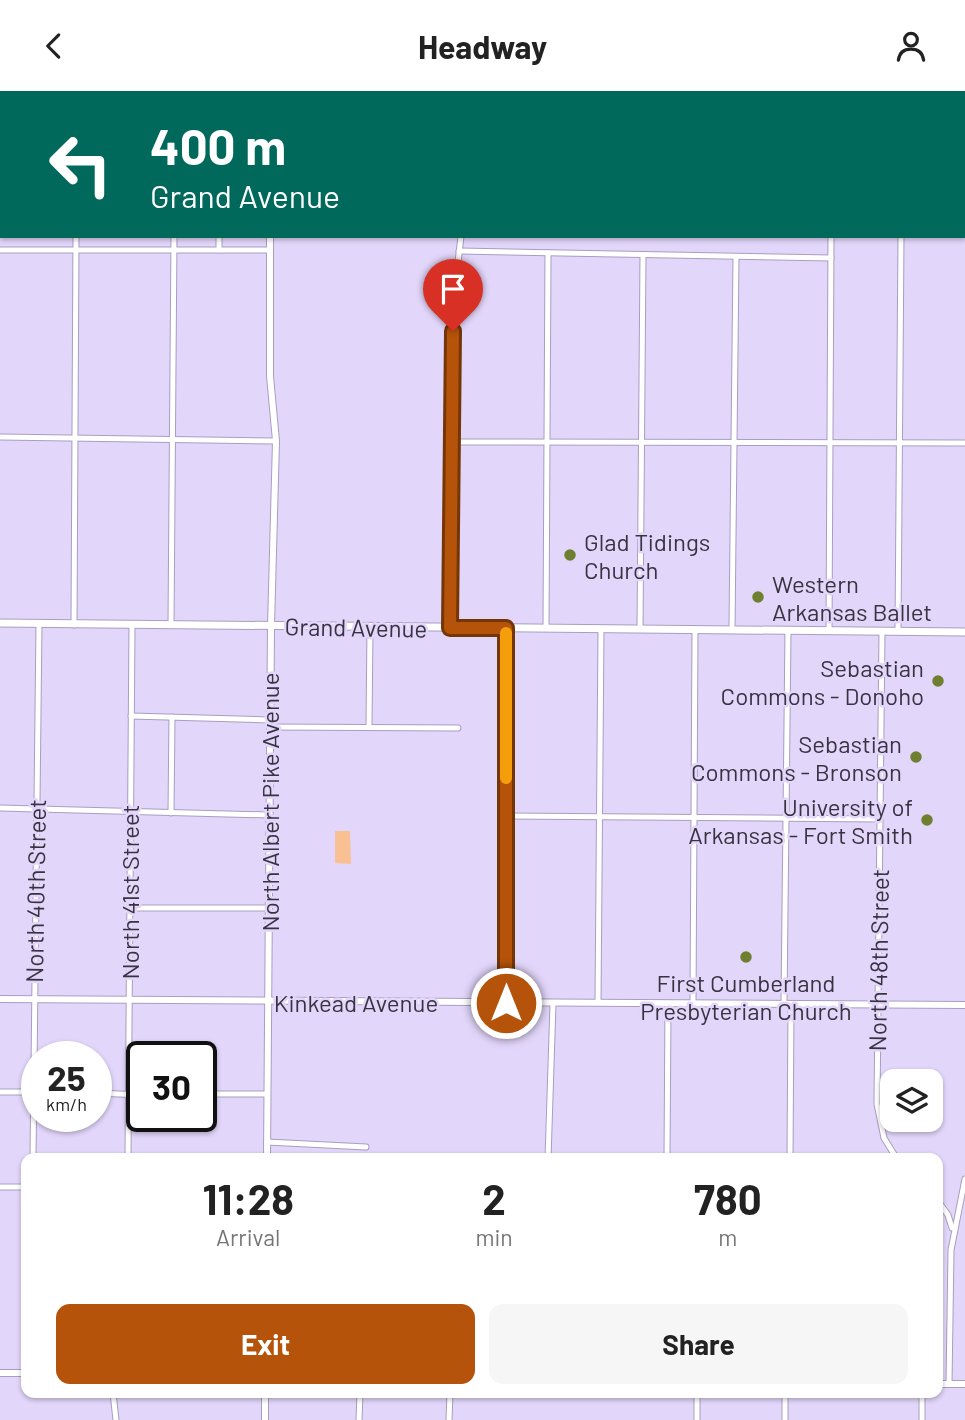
<!DOCTYPE html>
<html lang="en">
<head>
<meta charset="utf-8">
<style>
  body { margin:0; font-family:Barlow,sans-serif; background:#f6f6f6; color:#222; height:100vh; display:flex; flex-direction:column; font-size:26px; white-space:nowrap }
  * { box-sizing:border-box; margin:0 }
  p { font-size:23px; color:#767676 }
  .icon { flex:none; width:38px; height:38px; fill:none; stroke:currentColor; stroke-width:2; stroke-linecap:round; stroke-linejoin:round }
  .map { position:relative; flex:1; overflow:hidden }
  .side { position:absolute; left:21px; top:1062px; width:922px; height:245px; display:flex; flex-direction:column; background:#fff; border-radius:14px; box-shadow:0 2px 5px #0004 }
  .side>* { flex:none }
  .banner { position:absolute; left:0px; top:0px; width:966px; height:147px; box-shadow:0 2px 5px #0004; background:#00695c; color:#fff; overflow:hidden }
  .tools { position:absolute; left:880px; top:978px; display:grid; gap:14px }
  .tools a { display:grid; place-items:center; width:63px; height:63px; border-radius:14px; background:#fff; box-shadow:0 2px 5px #0004; font-size:35px }
  .speed { position:absolute; left:21px; top:950px; display:flex; gap:14px; font-size:35px; font-weight:700; text-align:center }
  .speed>* { display:grid; place-content:center; width:91px; height:91px; border-radius:50%; background:#fff; box-shadow:0 2px 5px #0004; line-height:1 }
  .speed small { font-size:18px; font-weight:400 }
  .speed .limit { border:4px solid #111; border-radius:10px; background:#fff; color:#111 }
  .pin { position:absolute; display:grid; place-items:center; width:60px; height:60px; color:#fff; margin:-72px -30px; border-radius:50% 50% 50% 0; rotate:-45deg; box-shadow:0 0 7px #0007 }
  .pin .icon { rotate:45deg }
  .me { position:absolute; width:77px; margin:-38px; rotate:0deg; stroke-linejoin:round; filter:drop-shadow(0 0 5px #0008) }
  .turn { display:flex; align-items:center; gap:24px; height:147px; padding:0 35px; font-size:32px }
  .turn .icon { width:91px; height:91px; stroke-width:2.5 }
  .turn b { display:block; font-size:49px; line-height:60px }
  .eta { display:flex; justify-content:space-evenly; align-items:center; height:119px; text-align:center }
  .eta b { font-size:42px; font-weight:700; line-height:49px }
  .action { display:flex; gap:14px; margin-top:auto; padding:14px 35px }
  .action a { flex:1; height:80px; border-radius:14px; background:#b45309; color:#fff; font-size:28px; font-weight:700; line-height:80px; text-align:center }
  .action a+a { background:#f6f6f6; color:#222 }
  header { display:flex; justify-content:space-between; align-items:center; height:91px; padding:0 35px; background:#fff; font-size:32px; font-weight:700 }
  .map>svg:first-child { display:block }
</style>
</head>
<body>
<header><svg class="icon" aria-label="back" viewBox="0 0 24 24"><path d="M15 5l-7 7 7 7"/></svg>Headway<svg class="icon" aria-label="person" viewBox="0 0 24 24"><circle cx="12" cy="8" r="4"/><path d="M4 21q1-7 8-7t8 7"/></svg></header>
<div class="map">
<svg width="965" height="1329" viewBox="0 0 965 1329">
  <rect width="100%" height="100%" fill="#e2d6fa"/>
  <polygon fill="#f9c193" points="335,740 350,740 351,773 335,772"/>
  <g fill="none" stroke-linecap="round" stroke-linejoin="round">
    <defs>
      <g id="minor">
        <polyline points="78,2 78,0"/>
        <polyline points="176,2 176,0"/>
        <polyline points="464,2 464,0"/>
        <polyline points="831,2 831,0"/>
        <polyline points="902,2 902,0"/>
        <polyline points="964,104 965,104"/>
        <polyline points="0,159 270,159"/>
        <polyline points="219,159 219,145"/>
        <polyline points="459,160 831,167"/>
        <polyline points="0,346 276,350"/>
        <polyline points="452,351 965,352"/>
        <polyline points="74,534 76,145"/>
        <polyline points="171,534 174,145"/>
        <polyline points="450,536 453,215 461,145"/>
        <polyline points="546,537 548,162"/>
        <polyline points="640,538 643,164"/>
        <polyline points="732,539 736,166"/>
        <polyline points="829,540 831,145"/>
        <polyline points="882,540 877,1013 884,1047 897,1068"/>
        <polyline points="898,540 901,145"/>
        <polyline points="131,625 270,629"/>
        <polyline points="270,636 458,637"/>
        <polyline points="369,636 370,536"/>
        <polyline points="0,717 269,724"/>
        <polyline points="171,722 172,626"/>
        <polyline points="506,725 880,728"/>
        <polyline points="129,817 269,817"/>
        <polyline points="506,912 506,537"/>
        <polyline points="598,912 601,538"/>
        <polyline points="693,913 695,539"/>
        <polyline points="784,913 788,539"/>
        <polyline points="0,1001 37,1001"/>
        <polyline points="96,1002 142,1004"/>
        <polyline points="201,1003 267,1003"/>
        <polyline points="267,1051 366,1056"/>
        <polyline points="33,1068 39,532"/>
        <polyline points="128,1068 132,534"/>
        <polyline points="548,1068 553,912"/>
        <polyline points="667,1068 668,913"/>
        <polyline points="790,1068 791,913"/>
        <polyline points="0,1096 26,1096"/>
        <polyline points="938,1110 948,1124 952,1137"/>
        <polyline points="949,1293 951,1159 965,1088"/>
        <polyline points="113,1302 116,1329"/>
        <polyline points="359,1329 360,1302"/>
        <polyline points="449,1329 450,1302"/>
        <polyline points="697,1329 697,1302"/>
        <polyline points="785,1329 785,1302"/>
        <polyline points="922,1329 922,1302"/>
      </g>
      <g id="tertiary">
        <polyline points="294,2 294,0"/>
        <polyline points="0,908 965,914"/>
        <polyline points="267,1068 271,535 276,350 270,285 270,145"/>
        <polyline points="0,1282 26,1282"/>
        <polyline points="938,1293 965,1293"/>
        <polyline points="265,1329 265,1302"/>
      </g>
      <polyline id="secondary" points="0,532 965,541"/>
    </defs>
    <use href="#minor" stroke="#a99ec0" stroke-width="7"/>
    <use href="#tertiary" stroke="#a99ec0" stroke-width="8"/>
    <use href="#secondary" stroke="#a99ec0" stroke-width="9"/>
    <use href="#minor" stroke="#fff" stroke-width="5"/>
    <use href="#tertiary" stroke="#fff" stroke-width="6"/>
    <use href="#secondary" stroke="#fff" stroke-width="7"/>
  </g>
  <g fill="none" stroke-linecap="round" stroke-linejoin="round">
    <defs>
      <polyline id="route" points="453,240 450,537 506,537 506,912"/>
    </defs>
    <use href="#route" stroke="#753606" stroke-width="18"/>
    <use href="#route" stroke="#b45309" stroke-width="12"/>
    <polyline stroke="#f59e0b" stroke-width="12" points="506,542 506,687"/>
  </g>
  <g fill="#6e8030" stroke="#e2d6fa" stroke-width="2.5">
    <circle cx="570" cy="464" r="7"/>
    <circle cx="758" cy="506" r="7"/>
    <circle cx="938" cy="590" r="7"/>
    <circle cx="916" cy="666" r="7"/>
    <circle cx="927" cy="729" r="7"/>
    <circle cx="746" cy="866" r="7"/>
  </g>
  <g text-anchor="middle" dominant-baseline="central" stroke-width="5" stroke-linejoin="round" paint-order="stroke">
    <g font-size="24" fill="#383341" stroke="#e2d6fa" text-anchor="end">
      <text x="584" y="450" text-anchor="start">Glad Tidings<tspan x="584" dy="28">Church</tspan></text>
      <text x="772" y="492" text-anchor="start">Western<tspan x="772" dy="28">Arkansas Ballet</tspan></text>
      <text x="924" y="576">Sebastian<tspan x="924" dy="28">Commons - Donoho</tspan></text>
      <text x="902" y="652">Sebastian<tspan x="902" dy="28">Commons - Bronson</tspan></text>
      <text x="913" y="715">University of<tspan x="913" dy="28">Arkansas - Fort Smith</tspan></text>
      <text x="746" y="891" text-anchor="middle">First Cumberland<tspan x="746" dy="28">Presbyterian Church</tspan></text>
    </g>
    <g font-size="24" fill="#383341" stroke="#e2d6fa">
      <text transform="translate(356 536) rotate(1)">Grand Avenue</text>
      <text transform="translate(269 711) rotate(-90)">North Albert Pike Avenue</text>
      <text transform="translate(35 800) rotate(-89)">North 40th Street</text>
      <text transform="translate(129 801) rotate(-90)">North 41st Street</text>
      <text transform="translate(878 869) rotate(-89)">North 48th Street</text>
      <text x="356" y="911">Kinkead Avenue</text>
    </g>
  </g>
</svg>
<div class="tools">
<a><svg class="icon" aria-label="layers" viewBox="0 0 24 24"><path d="M12 4l9 5-9 5-9-5zM3 14l9 5 9-5"/></svg></a>
</div>
<div class="speed"><div>25<small>km/h</small></div><div class="limit">30</div></div>
<div class="pin" style="left:453px;top:240px;background:#d93025"><svg class="icon" aria-label="arrive" viewBox="0 0 24 24"><path d="M6 21V4h12l-3 4 3 4H6"/></svg></div>
<svg class="me" style="left:506px;top:912px" viewBox="-20 -20 40 40"><circle r="17" fill="#b45309" stroke="#fff" stroke-width="3"/><path d="M0-11L8 9 0 5-8 9z" fill="#fff"/></svg>
<div class="banner">
<div class="turn"><svg class="icon" aria-label="left" viewBox="0 0 24 24"><path d="M17 20v-9H6M10 6l-5 5 5 5"/></svg><div><b>400 m</b>Grand Avenue</div></div>
</div>
<section class="side">
<div class="eta">
<div><b>11:28</b><p>Arrival</p></div>
<div><b>2</b><p>min</p></div>
<div><b>780</b><p>m</p></div>
</div>
<div class="action"><a>Exit</a><a>Share</a></div>
</section>
</div>
</body>
</html>
